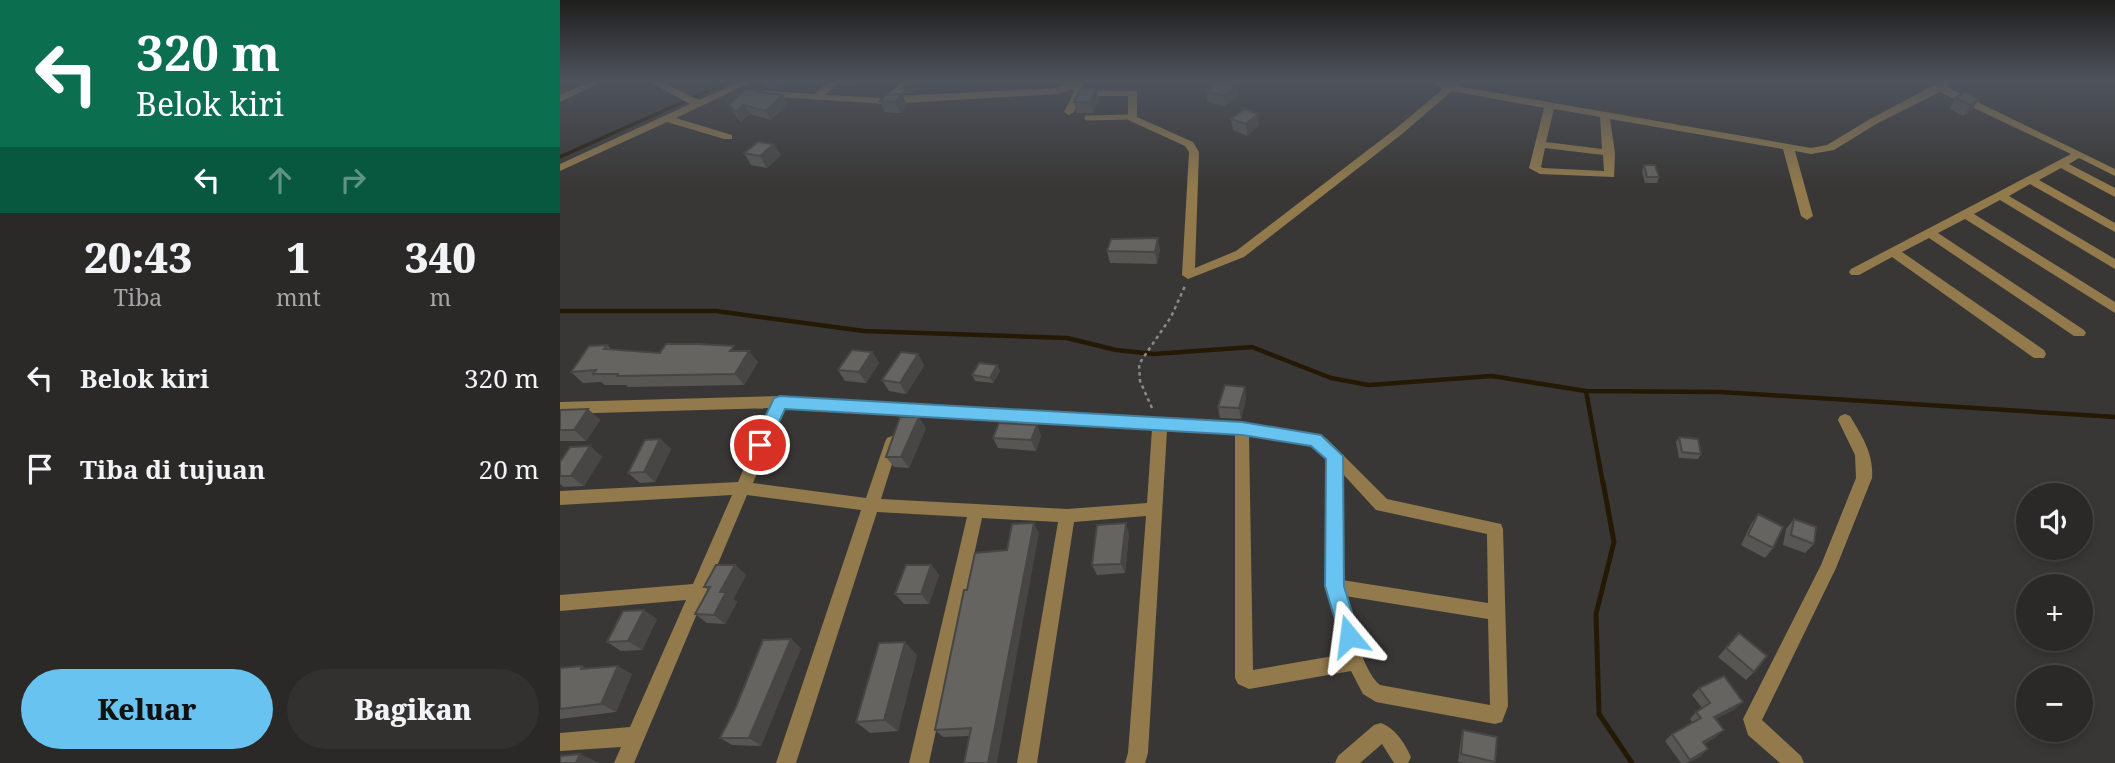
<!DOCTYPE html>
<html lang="id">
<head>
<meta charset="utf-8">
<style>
  body { margin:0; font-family:"Noto Serif",serif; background:#333130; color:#f1f3f6; height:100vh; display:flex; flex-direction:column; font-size:26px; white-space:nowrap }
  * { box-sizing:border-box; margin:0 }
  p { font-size:23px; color:#a6a6a8 }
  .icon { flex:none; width:38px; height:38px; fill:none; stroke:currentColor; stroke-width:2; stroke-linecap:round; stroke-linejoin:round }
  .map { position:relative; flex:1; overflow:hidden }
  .panel { display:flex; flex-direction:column; background:#2b2928; width:560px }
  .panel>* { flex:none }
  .guide { background:#0b6e4f; color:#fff; overflow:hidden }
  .fabs { position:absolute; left:1456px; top:483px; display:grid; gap:14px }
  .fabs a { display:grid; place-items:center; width:77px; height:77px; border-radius:50%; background:#2b2928; box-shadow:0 4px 10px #0003,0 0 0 2px #474545; font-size:35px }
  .pin { position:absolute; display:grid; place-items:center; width:60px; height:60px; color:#fff; margin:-30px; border:4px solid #fff; border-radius:50%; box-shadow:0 2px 7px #0007 }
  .me { position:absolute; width:77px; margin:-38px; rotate:344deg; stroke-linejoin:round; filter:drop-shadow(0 0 5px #0008) }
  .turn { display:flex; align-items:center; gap:24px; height:147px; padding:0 21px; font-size:32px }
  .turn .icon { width:91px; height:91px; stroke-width:2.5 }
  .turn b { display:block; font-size:49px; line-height:60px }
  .lanes { display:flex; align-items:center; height:66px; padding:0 21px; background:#0003; justify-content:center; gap:35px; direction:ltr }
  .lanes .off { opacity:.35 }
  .eta { display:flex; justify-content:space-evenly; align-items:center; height:119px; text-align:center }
  .eta b { font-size:42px; font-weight:800; line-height:49px }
  .action { display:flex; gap:14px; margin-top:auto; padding:14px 21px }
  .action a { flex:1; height:80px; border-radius:42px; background:#69c3f1; color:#111; font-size:28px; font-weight:800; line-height:80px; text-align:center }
  .action a+a { background:#333130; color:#f1f3f6 }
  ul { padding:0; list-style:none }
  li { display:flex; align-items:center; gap:21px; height:91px; padding:0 21px }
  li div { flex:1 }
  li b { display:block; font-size:26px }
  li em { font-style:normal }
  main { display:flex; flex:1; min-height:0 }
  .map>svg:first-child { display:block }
</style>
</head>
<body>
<main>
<section class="panel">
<div class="guide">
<div class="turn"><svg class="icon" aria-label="left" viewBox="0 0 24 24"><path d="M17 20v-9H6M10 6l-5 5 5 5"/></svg><div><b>320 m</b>Belok kiri</div></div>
<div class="lanes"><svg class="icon" aria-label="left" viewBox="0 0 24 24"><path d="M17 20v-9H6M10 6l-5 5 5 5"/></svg><svg class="icon off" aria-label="ahead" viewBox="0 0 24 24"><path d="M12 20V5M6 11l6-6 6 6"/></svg><svg class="icon off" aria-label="right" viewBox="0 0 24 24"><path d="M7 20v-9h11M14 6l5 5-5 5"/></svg></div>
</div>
<div class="eta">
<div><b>20:43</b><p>Tiba</p></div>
<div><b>1</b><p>mnt</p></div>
<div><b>340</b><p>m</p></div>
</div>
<ul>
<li><svg class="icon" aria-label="left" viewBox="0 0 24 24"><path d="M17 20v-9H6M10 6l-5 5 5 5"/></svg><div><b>Belok kiri</b></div><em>320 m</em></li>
<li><svg class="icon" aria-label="arrive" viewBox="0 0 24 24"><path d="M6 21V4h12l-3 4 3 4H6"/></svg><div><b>Tiba di tujuan</b></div><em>20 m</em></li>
</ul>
<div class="action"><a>Keluar</a><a>Bagikan</a></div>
</section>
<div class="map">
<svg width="1555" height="763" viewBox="0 0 1555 763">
  <rect width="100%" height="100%" fill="#393735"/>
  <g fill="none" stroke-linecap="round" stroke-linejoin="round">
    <polyline stroke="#241904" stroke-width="3.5" points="0,157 170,81"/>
    <g stroke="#241904" stroke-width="4.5">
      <polyline points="0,311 156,311 304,331 507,338 556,350 594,354 692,347 771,378 809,385 932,376 1026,391 1161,392 1555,417"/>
      <polyline points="1026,391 1043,484"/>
    </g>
    <polyline stroke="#241904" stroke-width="5" points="1043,482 1054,542 1036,614 1039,714 1072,763"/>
    <polyline stroke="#8b8a88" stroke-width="2.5" stroke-dasharray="3.5 3.5" stroke-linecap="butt" points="592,408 580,381 579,364 611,317 625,286"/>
    <polyline stroke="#927a4c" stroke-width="5" points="527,118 570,117"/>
    <g fill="#927a4c" fill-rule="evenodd">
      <polygon points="31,81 44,81 0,102 0,95"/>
      <polygon points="88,81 100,81 139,100 181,81 194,81 116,118 172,135 172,139 164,139 107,122 0,171 0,164 130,104"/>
      <path d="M269 81H280L265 95 324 98 343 81H353L339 96 496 88 512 81H522L524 90 577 91V117L633 142 639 152 635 268 676 251 834 130 883 89 872 81H884L889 84 892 81H903L897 86 1251 148 1267 145 1310 119 1382 81H1393L1387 87 1555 169V176L1519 158 1509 164 1555 188V197L1501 168 1479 180 1555 223V232L1470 184 1449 196 1555 259V269L1440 200 1414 214 1555 302V313L1405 219 1378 233 1524 330 1526 333 1524 336H1514L1369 238 1342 252 1484 350 1486 354 1484 358H1474L1332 257 1299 275H1291L1289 272 1291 269 1511 154 1380 92 1318 123 1274 150 1251 154 1235 151 1253 216 1247 220 1241 216 1223 149 1050 119 1055 153 1054 177 980 174 969 168 984 108 892 91 842 134 684 257 628 279 622 275 629 152 625 146 568 120V96H522L514 112 509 115 504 112 514 92 513 89 497 94 326 104 186 95 181 92 186 89 254 94ZM994 109 1040 117 1042 149 986 142ZM985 148 1043 155 1044 171 983 168 981 167Z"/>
      <path d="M220 396 682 422 760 435 766 438 827 499 941 524 943 529 948 706 942 722 935 724 816 702 803 694 791 671 689 689 678 684 675 678V433L607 430 588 753 585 763H565L568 753 586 516 514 522 477 763H457L498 522 422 518 369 763H349L407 517 317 512 236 763H216L301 510 187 495 74 763H54L61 747 0 751V733L70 727 126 600 0 611V595L133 584 172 495 0 505V491L178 482 210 408 0 414V402ZM225 408 592 429 587 503 507 509 321 499 339 442 337 438 332 436 327 438 325 442 306 498 193 483ZM689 435 752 445 766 457V586L785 654 693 670ZM782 473 816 510 927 534 928 603 782 580ZM785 596 928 619 930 705 820 685C801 670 792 618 785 596Z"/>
      <path d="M1285 414 1290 416C1302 436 1314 454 1312 478L1276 568 1202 720 1241 756 1244 763H1220L1188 735 1183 719 1261 565 1296 478 1295 455 1278 420 1280 416Z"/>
      <path d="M821 723C836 729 844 742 851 757L848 763H834L822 744 800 763H775L778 756 814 725Z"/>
    </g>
  </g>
  <g fill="#575653">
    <polygon points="201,81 229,81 219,89 203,88 200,82"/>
    <polygon points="278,81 302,81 296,87 281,85"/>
    <polygon points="1365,81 1377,81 1369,85 1365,84"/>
    <polygon points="360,83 362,88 358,92 345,93 343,88"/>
    <polygon points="678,83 679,94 665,107 648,102 646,91"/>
    <polygon points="202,90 204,93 228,104 211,120 190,114 181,122 174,114 169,105"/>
    <polygon points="325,95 347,105 340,113 325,112 320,101"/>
    <polygon points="1396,98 1419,99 1412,110 1403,116 1389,109"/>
    <polygon points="539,99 533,113 517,113 514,102"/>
    <polygon points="671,119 699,125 687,136 673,130"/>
    <polygon points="184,153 221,155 207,168 191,165"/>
    <polygon points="1084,165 1099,177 1097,183 1085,183 1082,171"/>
    <polygon points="600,249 597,264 550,263 547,251"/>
    <polygon points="47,345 52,350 100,353 178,351 198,362 184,385 68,387 66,385 45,385 41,382 23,383 11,372"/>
    <polygon points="312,352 319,363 306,383 285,381 278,370"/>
    <polygon points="358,354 364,366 346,394 329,391 322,380"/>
    <polygon points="437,365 440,371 433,383 415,381 412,375"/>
    <polygon points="686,398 681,419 660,418 658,407"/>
    <polygon points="28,409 40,420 26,441 0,441 0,410"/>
    <polygon points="477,425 481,436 476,451 438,448 433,438"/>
    <polygon points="366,428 349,468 334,467 326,457"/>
    <polygon points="1119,437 1141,454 1138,459 1119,458 1116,442"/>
    <polygon points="100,439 111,449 95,482 80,483 68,473"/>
    <polygon points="30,446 42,457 24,486 4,487 0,484 0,462"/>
    <polygon points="1198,514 1213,548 1205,558 1181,545 1191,524"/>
    <polygon points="1234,519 1254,544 1245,553 1223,545 1226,529"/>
    <polygon points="479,533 409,736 383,737 375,730 407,590 447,550"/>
    <polygon points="569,533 565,573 537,575 532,565"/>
    <polygon points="175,565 186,575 173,599 177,602 165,624 147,623 135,614 148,590 144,587"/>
    <polygon points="371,565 379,575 369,604 344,604 335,594"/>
    <polygon points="97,619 82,650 61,651 47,642"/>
    <polygon points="1179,633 1194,672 1186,680 1158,657"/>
    <polygon points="241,648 201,746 172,745 160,738"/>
    <polygon points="357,655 338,731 310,733 296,722"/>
    <polygon points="22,666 27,669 72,674 56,712 0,719 0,668"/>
    <polygon points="1139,688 1175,709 1155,719 1156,737 1144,744 1141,756 1128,763 1121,763 1105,741 1112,734 1132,722 1130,719 1136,712 1142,708 1132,695"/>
    <polygon points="903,730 935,762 934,763 905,763 898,762 901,738"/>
  </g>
  <g fill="#474644">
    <polygon points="219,81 229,81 219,89 216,84"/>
    <polygon points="293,81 302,81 296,87"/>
    <polygon points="360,83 362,88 358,92 356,87"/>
    <polygon points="678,83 679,94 665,107 664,96"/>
    <polygon points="536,88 539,99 533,113 530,102"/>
    <polygon points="342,94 347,105 340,113 336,102"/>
    <polygon points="223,95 228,104 211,120 206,111"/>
    <polygon points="1419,99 1412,110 1403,116 1410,105"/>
    <polygon points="184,105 190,114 181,122 176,112"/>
    <polygon points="698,114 699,125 687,136 686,124"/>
    <polygon points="214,144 221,155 207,168 200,156"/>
    <polygon points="598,238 600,249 597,264 595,252"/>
    <polygon points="189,351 198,362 184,385 175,374"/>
    <polygon points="312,352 319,363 306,383 299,372"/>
    <polygon points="358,354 364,366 346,394 340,383"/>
    <polygon points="437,365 440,371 433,383 430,378"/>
    <polygon points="685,387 686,398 681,419 679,408"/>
    <polygon points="28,409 40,420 26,441 14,430"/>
    <polygon points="359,417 366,428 349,468 341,457"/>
    <polygon points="477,425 481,436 476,451 471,440"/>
    <polygon points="100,439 111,449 95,482 84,472"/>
    <polygon points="30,446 42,457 24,486 11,476"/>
    <polygon points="474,523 479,533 437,763 428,763"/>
    <polygon points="566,523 569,533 565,573 561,564"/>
    <polygon points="175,565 186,575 173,599 177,602 165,624 154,615 160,592"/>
    <polygon points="371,565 379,575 369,604 361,594"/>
    <polygon points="84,610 97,619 82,650 68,641"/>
    <polygon points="231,639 241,648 201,746 189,738"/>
    <polygon points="345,642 357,655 338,731 324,720"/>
    <polygon points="58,666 72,674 56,712 41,704"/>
    <polygon points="1183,702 1175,709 1147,724 1154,717"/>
    <polygon points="1164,730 1156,737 1136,749 1143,742"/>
    <polygon points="1148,749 1141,756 1128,763 1126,763 1130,760"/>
    <polygon points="20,754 40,763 16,763"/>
  </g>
  <g fill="#656461" stroke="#474644" stroke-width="2">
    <polygon points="201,81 219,81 216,84 200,82"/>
    <polygon points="657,81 673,81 678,83 664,96 646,91"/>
    <polygon points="348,82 360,83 356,87 343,88"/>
    <polygon points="521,88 536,88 530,102 514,102"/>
    <polygon points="186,89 202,90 199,92 223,95 206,111 184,105 176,112 169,105"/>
    <polygon points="1405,92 1419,99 1410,105 1396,98"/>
    <polygon points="342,94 336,102 320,101 325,95"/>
    <polygon points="684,109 698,114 686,124 671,119"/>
    <polygon points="198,142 214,144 200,156 184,153"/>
    <polygon points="1084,165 1095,165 1099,177 1087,177"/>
    <polygon points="598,238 595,252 547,251 551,239"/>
    <polygon points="106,344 137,344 174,346 170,351 189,351 175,374 57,376 58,374 33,374 36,370 11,372 29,346 47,345 44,349 100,353"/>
    <polygon points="292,350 312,352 299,372 278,370"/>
    <polygon points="341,352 358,354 340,383 322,380"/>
    <polygon points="419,363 437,365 430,378 412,375"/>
    <polygon points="665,385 685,387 679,408 658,407"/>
    <polygon points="28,409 14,430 0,430 0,410"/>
    <polygon points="340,417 359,417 341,457 326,457"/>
    <polygon points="439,423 477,425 471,440 433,438"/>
    <polygon points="1119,437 1138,439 1141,454 1122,452"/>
    <polygon points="100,439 84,472 68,473 85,440"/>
    <polygon points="30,446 11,476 0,476 0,462 10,447"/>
    <polygon points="1198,514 1223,527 1213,548 1188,535"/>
    <polygon points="1234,519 1256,527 1254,544 1231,535"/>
    <polygon points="474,523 428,763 404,763 411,728 375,730 404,590 407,590 415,553 447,550 452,524"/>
    <polygon points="566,523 561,564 532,565 537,525"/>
    <polygon points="156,565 175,565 160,592 166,592 154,615 135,614 150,587 144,587"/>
    <polygon points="346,565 371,565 361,594 335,594"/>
    <polygon points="84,610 68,641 47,642 63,611"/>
    <polygon points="1179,633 1207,656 1194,672 1166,648"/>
    <polygon points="231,639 189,738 160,738 175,709 203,640"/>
    <polygon points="345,642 324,720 296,722 319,643"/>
    <polygon points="22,666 21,669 58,666 41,704 0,709 0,668"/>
    <polygon points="1164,676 1183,702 1154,717 1164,730 1143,742 1148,749 1130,760 1112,734 1141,718 1136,712 1150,703 1139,688"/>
    <polygon points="903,730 937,737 935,762 901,754"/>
    <polygon points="20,754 16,763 0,763 0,756"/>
  </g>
  <linearGradient id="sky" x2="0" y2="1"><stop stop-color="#1f1e1d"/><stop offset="0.43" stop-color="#4e535c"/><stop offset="1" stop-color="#4e535c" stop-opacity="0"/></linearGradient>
  <rect width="1555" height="188" fill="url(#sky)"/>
  <polygon fill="#69c3f1" stroke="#447f9d" stroke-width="2" points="220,396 682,422 761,435 783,456 784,586 799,636 796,643 789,646 782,643 765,586 766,459 751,446 682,435 225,409 206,450 194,450 192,445 214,398"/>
</svg>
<div class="fabs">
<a><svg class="icon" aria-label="sound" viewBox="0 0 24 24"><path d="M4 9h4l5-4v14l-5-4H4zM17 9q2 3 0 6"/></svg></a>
<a>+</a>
<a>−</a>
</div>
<div class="pin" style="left:200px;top:445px;background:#d93025"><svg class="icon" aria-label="arrive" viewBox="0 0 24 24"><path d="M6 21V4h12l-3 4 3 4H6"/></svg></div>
<svg class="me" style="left:789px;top:636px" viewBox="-20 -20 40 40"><path d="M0-17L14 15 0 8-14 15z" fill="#69c3f1" stroke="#fff" stroke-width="4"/></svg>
</div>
</main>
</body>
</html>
